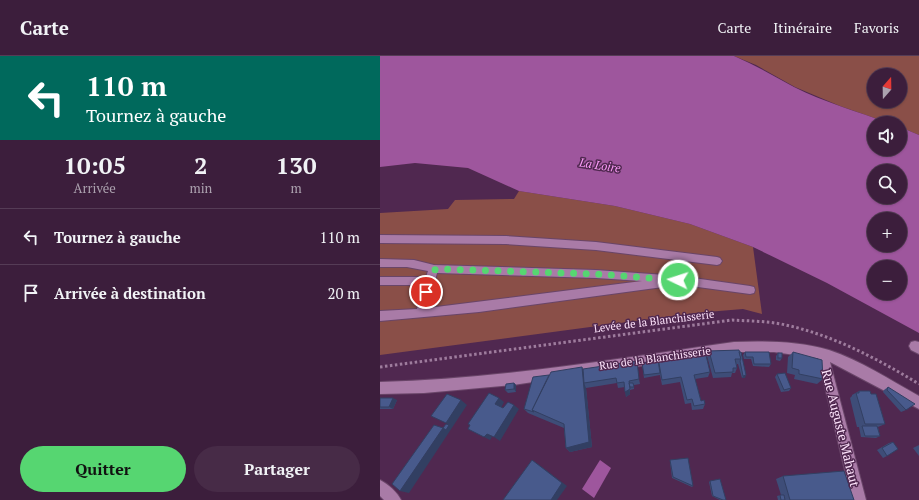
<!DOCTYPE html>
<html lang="fr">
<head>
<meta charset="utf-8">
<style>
  body { margin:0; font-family:"PT Serif",serif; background:#472b47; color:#f1f3f6; height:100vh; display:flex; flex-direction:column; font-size:15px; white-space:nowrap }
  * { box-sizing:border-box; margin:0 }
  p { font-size:13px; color:#aca2af }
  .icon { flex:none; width:22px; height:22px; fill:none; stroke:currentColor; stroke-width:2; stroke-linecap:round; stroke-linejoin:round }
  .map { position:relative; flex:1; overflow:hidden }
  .sheet { display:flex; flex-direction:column; background:#3c1e3c; width:380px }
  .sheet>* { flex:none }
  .banner { background:#00695c; color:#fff; overflow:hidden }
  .needle { width:26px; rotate:20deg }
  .buttons { position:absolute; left:487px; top:12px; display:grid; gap:8px }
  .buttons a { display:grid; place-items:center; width:40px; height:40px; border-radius:50%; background:#3c1e3c; box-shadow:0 1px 3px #0004,0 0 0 1px #553c56; font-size:20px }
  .pin { position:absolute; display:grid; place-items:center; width:34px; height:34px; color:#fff; margin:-17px; border:2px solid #fff; border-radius:50%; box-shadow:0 1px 4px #0007 }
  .me { position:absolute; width:44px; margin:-22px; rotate:274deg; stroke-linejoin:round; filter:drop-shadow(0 0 3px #0008) }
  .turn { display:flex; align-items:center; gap:14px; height:84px; padding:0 20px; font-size:18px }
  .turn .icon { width:52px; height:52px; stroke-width:2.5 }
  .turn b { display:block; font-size:28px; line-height:34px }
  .eta { display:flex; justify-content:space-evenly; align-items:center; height:68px; text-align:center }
  .eta b { font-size:24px; font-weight:600; line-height:28px }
  .primary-button { display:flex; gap:8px; margin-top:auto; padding:8px 20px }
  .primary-button a { flex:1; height:46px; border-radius:24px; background:#56d671; color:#111; font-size:16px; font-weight:600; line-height:46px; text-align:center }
  .primary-button a+a { background:#472b47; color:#f1f3f6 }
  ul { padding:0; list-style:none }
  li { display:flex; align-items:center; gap:12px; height:56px; padding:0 20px; border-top:1px solid #553c56 }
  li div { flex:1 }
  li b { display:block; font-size:15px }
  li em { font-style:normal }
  header { display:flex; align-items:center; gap:24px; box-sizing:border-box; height:56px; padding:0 20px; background:#3c1e3c; border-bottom:1px solid #553c56 }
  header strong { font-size:19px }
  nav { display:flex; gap:22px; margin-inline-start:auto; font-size:14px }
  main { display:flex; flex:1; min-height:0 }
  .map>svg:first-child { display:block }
</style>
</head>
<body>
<header>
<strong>Carte</strong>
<nav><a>Carte</a><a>Itinéraire</a><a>Favoris</a></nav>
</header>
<main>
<section class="sheet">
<div class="banner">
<div class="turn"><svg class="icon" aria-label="left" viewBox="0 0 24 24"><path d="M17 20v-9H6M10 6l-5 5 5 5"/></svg><div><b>110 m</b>Tournez à gauche</div></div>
</div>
<div class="eta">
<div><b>10:05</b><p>Arrivée</p></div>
<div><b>2</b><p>min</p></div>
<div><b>130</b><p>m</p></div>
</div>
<ul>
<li><svg class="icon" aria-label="left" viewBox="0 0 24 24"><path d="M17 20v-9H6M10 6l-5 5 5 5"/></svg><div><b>Tournez à gauche</b></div><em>110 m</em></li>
<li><svg class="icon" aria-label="arrive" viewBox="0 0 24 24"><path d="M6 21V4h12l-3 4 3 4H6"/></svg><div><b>Arrivée à destination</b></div><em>20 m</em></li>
</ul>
<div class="primary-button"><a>Quitter</a><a>Partager</a></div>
</section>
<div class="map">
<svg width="539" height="444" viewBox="0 0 539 444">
  <rect width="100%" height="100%" fill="#502850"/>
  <g fill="#8a4f48" fill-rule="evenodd">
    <path d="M354 0H539V79L520 71V67H509L460 50 415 31 376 9ZM494 19H520V45H494Z"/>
    <polygon points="139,135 235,150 310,168 373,191 382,258 363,253 315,257 0,299 0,157 68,153 75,144 134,143"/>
  </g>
  <g fill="#9e569d" fill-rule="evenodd">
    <path d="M0 0H354C375 9 394 20 414 31 444 46 478 56 509 67H494V93H520V71L539 79V277L447 227 373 191 310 168 235 150 139 135 88 112 35 107 0 111ZM494 115H520V141H494ZM494 163H520V189H494ZM494 211H520V237H494Z"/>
    <polygon points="220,404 231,412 214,442 202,433"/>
  </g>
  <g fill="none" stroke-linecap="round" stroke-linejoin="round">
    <defs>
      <g id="minor">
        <polygon points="0,179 126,180 216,186 337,201 340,202 342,205 340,208 337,209 216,194 126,188 0,187"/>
        <path d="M0 203 34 204 54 209 216 214 299 220 370 230 374 231 375 234 374 237 370 238 288 227 283 231 99 256 0 265V255L37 253 44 229H0V221H46L48 215 27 211H0ZM57 217 216 222 262 225 48 252Z"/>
        <polygon points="535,285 539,286 539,298 531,294 529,290 531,286"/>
        <path d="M354 286C385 285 418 285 449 294 480 304 510 324 539 340V353L450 306 486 444H472L438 302H436L394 296H354L133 329 44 337 0 338V326C119 323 236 303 354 286Z"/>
        <path d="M0 424C8 428 17 436 21 444H4L0 440Z"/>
      </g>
    </defs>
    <use href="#minor" stroke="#694568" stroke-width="2"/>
    <path stroke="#9e7c9d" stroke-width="3" stroke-dasharray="2.5 2.5" stroke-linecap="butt" d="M0 311 352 264C368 265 385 265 401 268 451 278 496 302 539 328"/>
    <use href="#minor" fill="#a97ba7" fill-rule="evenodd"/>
  </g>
  <g fill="#3e4d78">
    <polygon points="359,294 365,322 362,322 358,308 357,308 357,312 355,317 352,317 351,321 333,322 327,300 329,295"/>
    <polygon points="365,296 391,308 389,311 373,310 371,303 364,303 363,299"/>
    <polygon points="413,296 443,323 437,328 414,323 415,319 407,317 408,301"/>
    <polygon points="398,297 402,302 400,305 396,304 396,300"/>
    <polygon points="278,302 330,316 328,321 315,323 321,345 325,348 323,353 312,354 311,347 305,348 300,326 282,329 280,319 264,322 262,307 278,304"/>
    <polygon points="203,313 259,323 260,328 254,329 254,333 250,334 250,333 250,338 246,341 245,331 238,332 237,327 206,332 212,391 190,396 186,392 184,372 148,357 144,353"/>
    <polygon points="397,318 411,332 409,335 401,336 395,321"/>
    <polygon points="134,327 136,329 136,336 128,337 125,334"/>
    <polygon points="508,331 526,354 521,356 503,336 504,334"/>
    <polygon points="479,335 491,338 505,368 498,371 500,380 496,382 481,381 479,371 477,371 470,342 472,340 472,339"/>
    <polygon points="0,342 17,344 13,353 0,353"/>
    <polygon points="513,386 507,400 503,402 497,394 509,387"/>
    <polygon points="539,389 539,400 533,392"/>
    <polygon points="290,404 313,430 312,431 292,422 290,406"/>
    <polygon points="403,420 474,444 398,444 397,440 401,439 396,423"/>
    <polygon points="330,425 346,444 340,444 332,440 329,426"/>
  </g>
  <g fill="#323f62">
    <polygon points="202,311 205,318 204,327 206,332 212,391 190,396 186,392"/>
    <polygon points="366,319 365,322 362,322 363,320"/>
    <polygon points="249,325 250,338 246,341 245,336"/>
    <polygon points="134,327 136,329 136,336 134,333"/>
    <polygon points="13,342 17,344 13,353 9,351"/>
    <polygon points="119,342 124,346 121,352 115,348"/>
    <polygon points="81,344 87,349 29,437 20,435 63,372 66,374 69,369 66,367"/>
    <polygon points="134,349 139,353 120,385 114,381"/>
    <polygon points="107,378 112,381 110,384 104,381"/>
    <polygon points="152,404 158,408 187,430 177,444 171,444"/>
  </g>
  <g fill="#485a8c" stroke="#323f62">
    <polygon points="359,294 361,303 355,303 357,312 353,312 353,316 335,317 329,295"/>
    <polygon points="325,295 330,316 314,319 321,345 324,344 325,348 314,350 312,343 307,344 301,321 282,324 278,302"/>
    <polygon points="359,296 361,296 366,319 363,320 360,305 361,303"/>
    <polygon points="365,296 389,296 391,308 374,308 373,301 366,301"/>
    <polygon points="413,296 442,304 443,323 419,318 419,314 412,312"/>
    <rect x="398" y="297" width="4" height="5"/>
    <polygon points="278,304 280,317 264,319 262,307"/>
    <polygon points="257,305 259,323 249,325 250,333 245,336 244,326 237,327 236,322 204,327 203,313"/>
    <polygon points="202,311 209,386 186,392 184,368 152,354 171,316"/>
    <polygon points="405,317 411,332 404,334 397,318"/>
    <polygon points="169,319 152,354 154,356 144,353 153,321"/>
    <polygon points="134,327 134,333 125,334 126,328"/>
    <polygon points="249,327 253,327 254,331 250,331"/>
    <polygon points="508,331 535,348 526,354 507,334"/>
    <polygon points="479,335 490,335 491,338 496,338 505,368 485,368 476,337 479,337"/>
    <polygon points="109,337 119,342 115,348 123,352 128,346 134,349 114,381 107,378 104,381 88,373 90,369 88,368"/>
    <polygon points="67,338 81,344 66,367 51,360"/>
    <polygon points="0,342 13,342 9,351 0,351"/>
    <polygon points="66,368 69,369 66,374 63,372"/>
    <polygon points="54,369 63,372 20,435 12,428"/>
    <polygon points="482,370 497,370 500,380 485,380"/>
    <polygon points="513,386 518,393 507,400 502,392"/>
    <polygon points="308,402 313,430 293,421 290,404"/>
    <polygon points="152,404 182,427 171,444 123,444"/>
    <polygon points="464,415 474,444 410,444 403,420"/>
    <polygon points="340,423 346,444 343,444 333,440 330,425"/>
    <polygon points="400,439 404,439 405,444 401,444"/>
  </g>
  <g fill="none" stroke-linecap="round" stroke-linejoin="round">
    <polyline stroke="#56d671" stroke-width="7" stroke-dasharray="0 12.6" points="46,236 53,214 60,213 216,218 298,224"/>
  </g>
  <g text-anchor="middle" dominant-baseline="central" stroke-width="3" stroke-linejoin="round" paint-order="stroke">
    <g font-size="11" fill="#fde3fb" stroke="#502850">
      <text transform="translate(274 265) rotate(-7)">Levée de la Blanchisserie</text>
      <text transform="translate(275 302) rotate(-8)">Rue de la Blanchisserie</text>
    </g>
    <g font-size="12" font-style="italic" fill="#fc9cf9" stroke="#502850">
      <text transform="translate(220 109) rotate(9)">La Loire</text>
    </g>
    <g font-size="13" fill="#fde3fb" stroke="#502850">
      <text transform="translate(461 372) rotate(76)">Rue Auguste Mahaut</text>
    </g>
  </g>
</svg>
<div class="buttons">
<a><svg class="needle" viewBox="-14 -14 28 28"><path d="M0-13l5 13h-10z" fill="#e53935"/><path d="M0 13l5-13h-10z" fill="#aca2af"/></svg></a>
<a><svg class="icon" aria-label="sound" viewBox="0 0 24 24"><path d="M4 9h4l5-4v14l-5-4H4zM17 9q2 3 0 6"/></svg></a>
<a><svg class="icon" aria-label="search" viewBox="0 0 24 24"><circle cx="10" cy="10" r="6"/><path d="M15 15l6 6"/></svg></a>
<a>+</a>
<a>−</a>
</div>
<div class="pin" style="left:46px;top:236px;background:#d93025"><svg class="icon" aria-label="arrive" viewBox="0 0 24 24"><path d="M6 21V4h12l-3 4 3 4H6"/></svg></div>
<svg class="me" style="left:298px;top:224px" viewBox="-20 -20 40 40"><circle r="17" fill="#56d671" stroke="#fff" stroke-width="3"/><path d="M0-11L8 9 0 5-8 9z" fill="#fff"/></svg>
</div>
</main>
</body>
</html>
